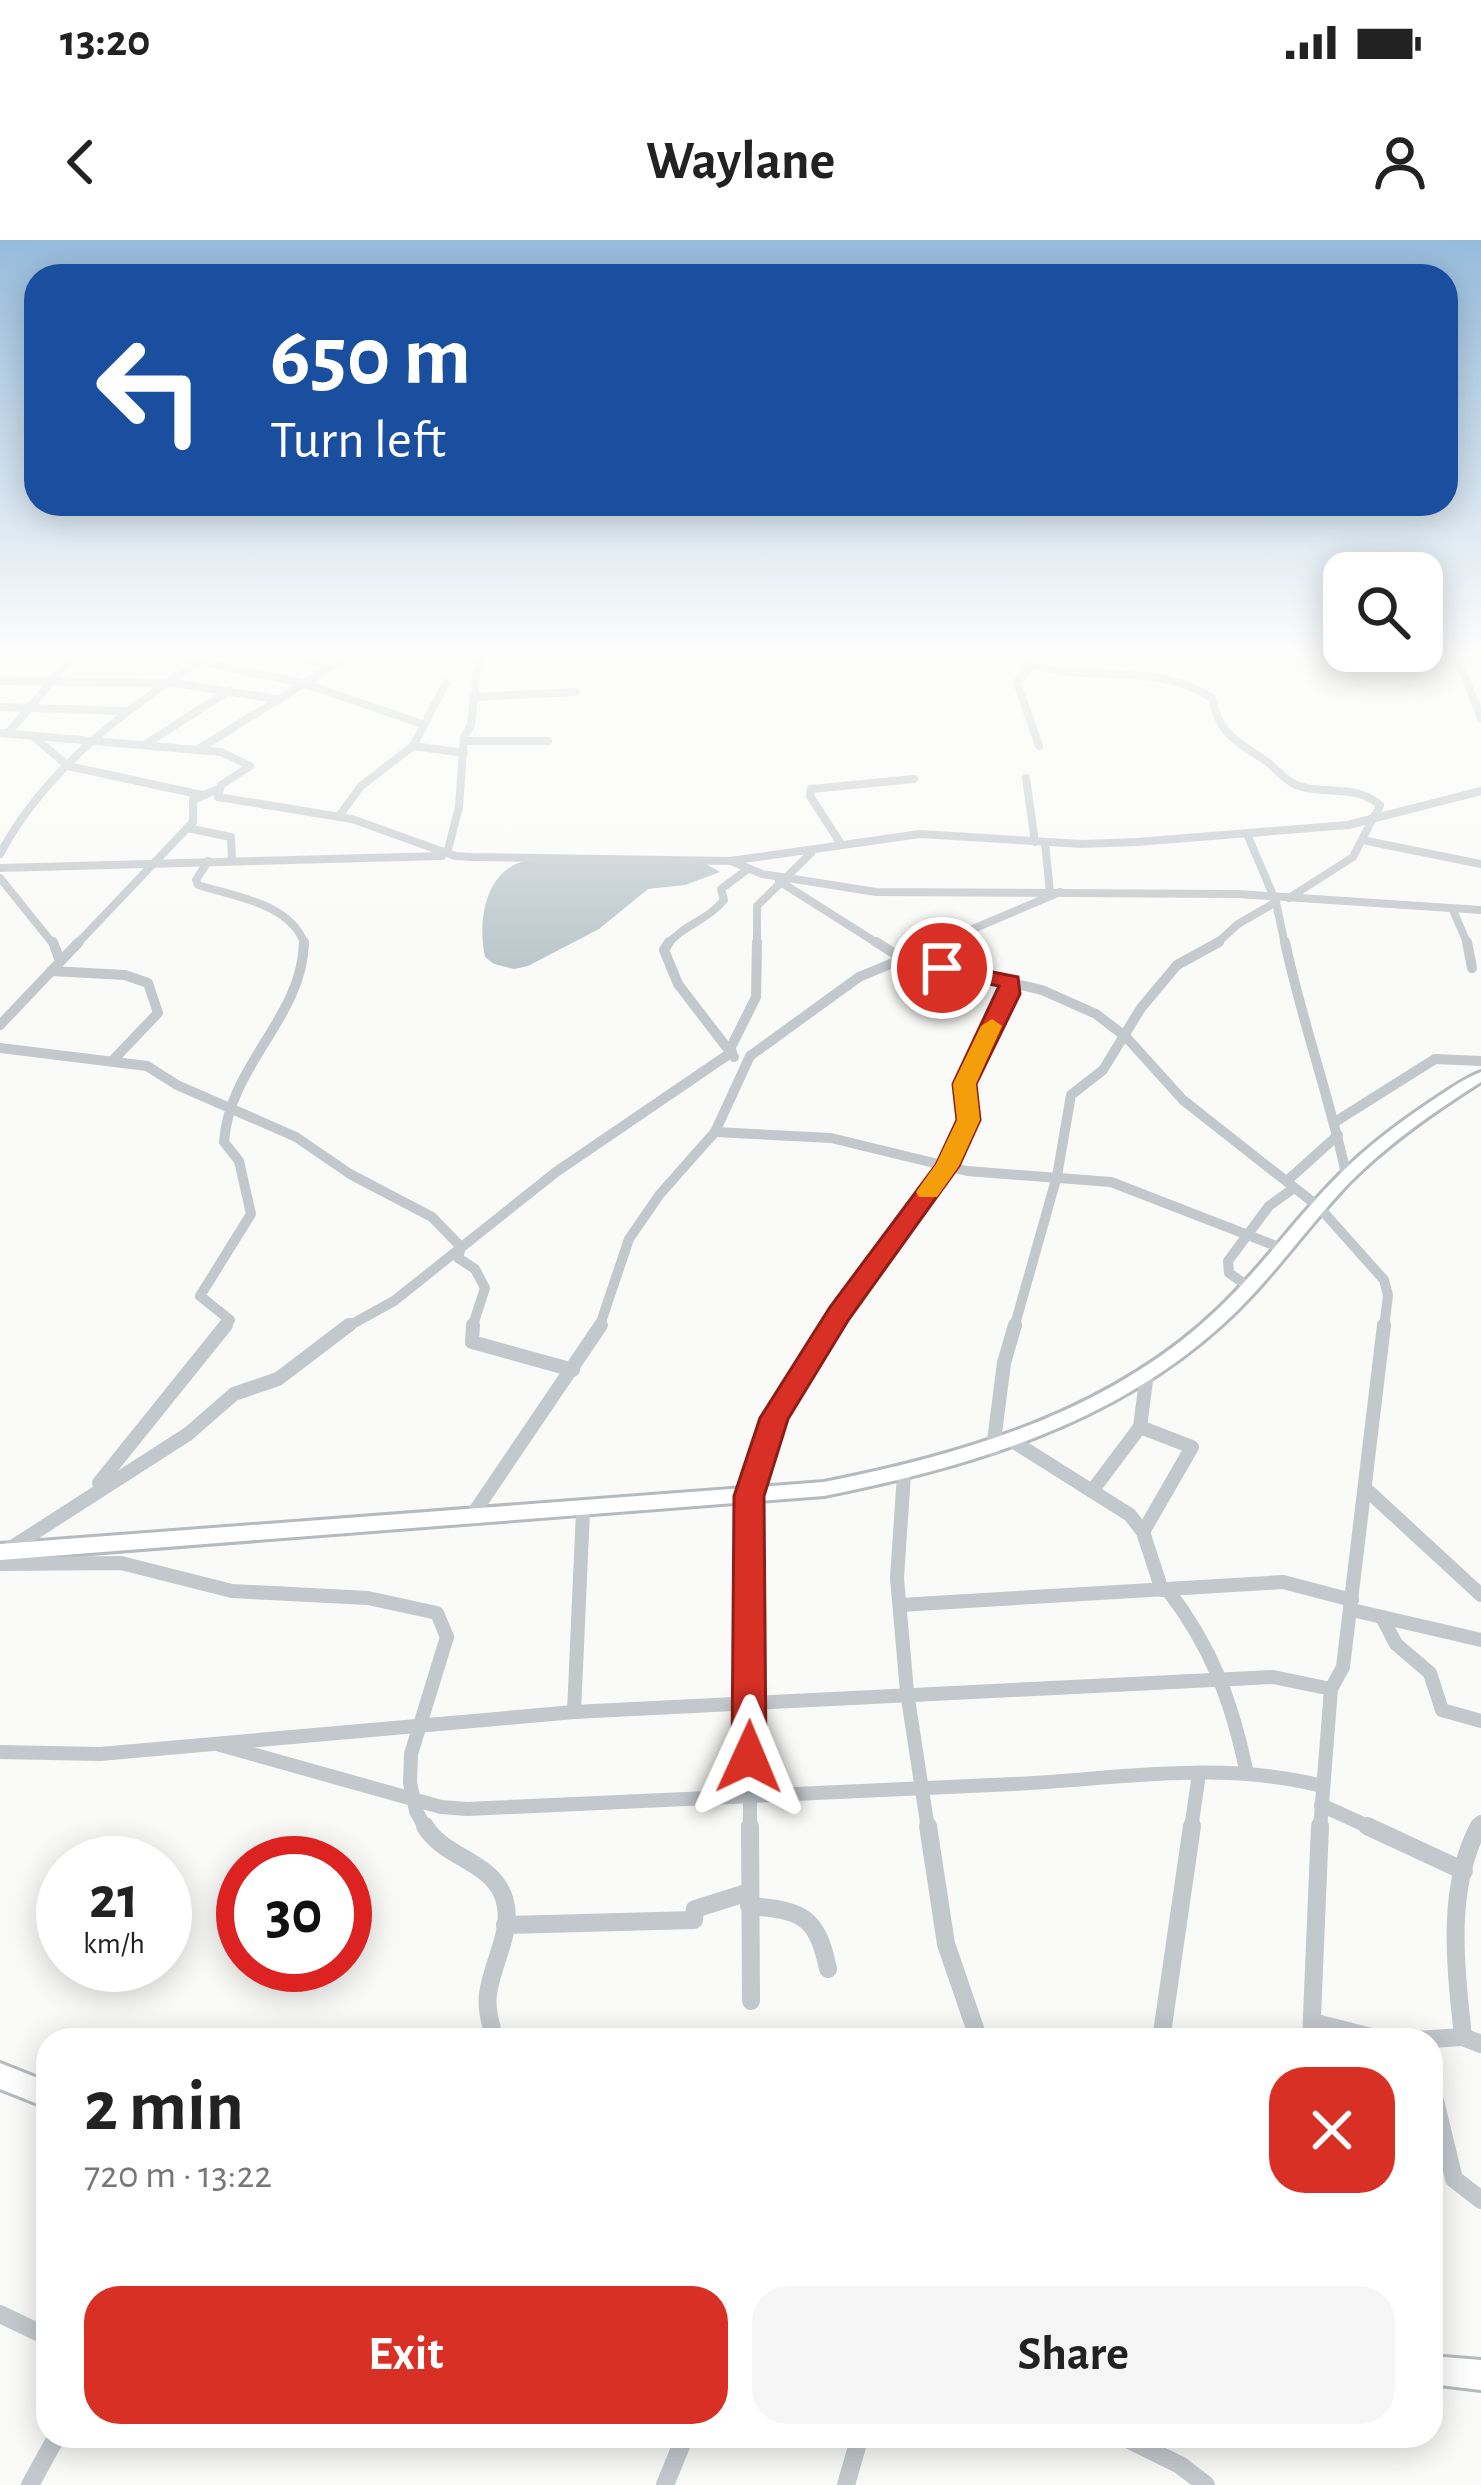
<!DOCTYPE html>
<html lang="en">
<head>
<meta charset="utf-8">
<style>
  body { margin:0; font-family:"Alegreya Sans",sans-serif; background:#f6f6f6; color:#222; height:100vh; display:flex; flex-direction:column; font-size:45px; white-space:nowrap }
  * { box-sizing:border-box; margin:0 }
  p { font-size:39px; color:#767676 }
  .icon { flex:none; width:66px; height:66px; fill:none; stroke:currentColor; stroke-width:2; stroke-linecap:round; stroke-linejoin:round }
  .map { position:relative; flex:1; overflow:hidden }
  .drawer { position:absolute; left:36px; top:1788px; width:1407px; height:420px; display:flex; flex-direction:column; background:#fff; border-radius:36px; box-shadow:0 6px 30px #0003 }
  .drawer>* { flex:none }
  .top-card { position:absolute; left:24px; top:24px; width:1434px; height:252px; border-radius:36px; box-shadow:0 6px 30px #0003; background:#1a4fa0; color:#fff; overflow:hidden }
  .tools { position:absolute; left:1323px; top:312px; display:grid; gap:24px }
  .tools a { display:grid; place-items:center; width:120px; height:120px; border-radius:24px; background:#fff; box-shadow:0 6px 30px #0003; font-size:60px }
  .speed { position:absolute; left:36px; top:1596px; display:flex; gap:24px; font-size:60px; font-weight:700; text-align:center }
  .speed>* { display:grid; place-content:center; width:156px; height:156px; border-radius:50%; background:#fff; box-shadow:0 6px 30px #0003; line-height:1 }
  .speed small { font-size:30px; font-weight:400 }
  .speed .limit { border:18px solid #d22; background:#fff; color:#111 }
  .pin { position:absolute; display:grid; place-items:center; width:102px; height:102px; color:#fff; margin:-51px; border:6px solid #fff; border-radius:50%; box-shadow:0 3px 12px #0007 }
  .me { position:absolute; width:132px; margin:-66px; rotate:1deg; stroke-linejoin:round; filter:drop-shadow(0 0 9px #0008) }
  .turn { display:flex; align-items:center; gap:42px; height:252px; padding:0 48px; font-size:54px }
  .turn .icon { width:156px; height:156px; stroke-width:2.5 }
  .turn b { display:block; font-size:84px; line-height:102px }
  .round { display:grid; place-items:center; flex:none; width:126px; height:126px; border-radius:36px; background:#f6f6f6 }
  .overview { display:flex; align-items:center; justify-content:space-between; height:204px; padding:0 48px }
  h1 { font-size:72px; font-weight:600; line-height:90px }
  .action { display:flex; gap:24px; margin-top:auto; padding:24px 48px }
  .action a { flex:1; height:138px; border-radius:36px; background:#d93025; color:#fff; font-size:48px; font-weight:600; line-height:138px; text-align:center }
  .action a+a { background:#f6f6f6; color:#222 }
  .status { display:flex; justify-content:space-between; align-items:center; height:84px; padding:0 60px; background:#fff; direction:ltr }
  .status svg { height:33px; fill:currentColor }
  header { display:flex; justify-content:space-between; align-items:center; height:156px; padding:0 48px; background:#fff; font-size:54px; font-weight:600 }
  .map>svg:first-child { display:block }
</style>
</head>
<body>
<div class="status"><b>13:20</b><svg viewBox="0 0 49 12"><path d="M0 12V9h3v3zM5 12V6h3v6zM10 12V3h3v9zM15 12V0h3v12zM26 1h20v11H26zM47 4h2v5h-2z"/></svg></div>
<header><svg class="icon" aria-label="back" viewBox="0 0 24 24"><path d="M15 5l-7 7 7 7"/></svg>Waylane<svg class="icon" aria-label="person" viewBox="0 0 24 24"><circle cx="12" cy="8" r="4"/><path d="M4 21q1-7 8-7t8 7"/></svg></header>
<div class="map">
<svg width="1481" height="2245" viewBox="0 0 1481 2245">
  <rect width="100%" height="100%" fill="#fafaf8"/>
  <path fill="#bbc7cb" d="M525 621 704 623 720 632 685 645 648 649 599 689 528 726 514 729 494 724 485 717C477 680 486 630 525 621Z"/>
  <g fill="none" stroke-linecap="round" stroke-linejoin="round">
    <defs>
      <g id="primary">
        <path d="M1481 832V842C1435 871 1389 903 1350 942 1306 988 1270 1042 1222 1085 1112 1185 967 1228 824 1256L0 1320V1304L824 1242C966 1214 1112 1171 1219 1068 1263 1026 1298 975 1341 933 1367 907 1396 885 1427 864 1444 853 1462 839 1481 832Z"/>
        <polygon points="0,1823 48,1842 48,1868 0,1849"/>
        <polygon points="1431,2116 1481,2120 1481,2150 1431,2144"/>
      </g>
    </defs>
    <use href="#primary" stroke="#b5babe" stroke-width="6"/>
    <g stroke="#c3c8cc" stroke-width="8">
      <polyline points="33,411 192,420 303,443 422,484"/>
      <polyline points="270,411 329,425"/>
      <path d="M996 411C1018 417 1038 429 1061 431 1115 438 1163 427 1212 458 1219 495 1237 501 1266 521 1276 528 1284 540 1296 545 1325 556 1354 543 1380 565L1376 575"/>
      <polyline points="1455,411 1481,478"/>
      <polyline points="479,412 522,411"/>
      <polyline points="1025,423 1029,430 1017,442 1039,506"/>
      <polyline points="0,441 175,443 277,459"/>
      <polyline points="473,457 576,452"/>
      <polyline points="0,467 125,471"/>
      <polyline points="0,493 221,512 250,526 221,545 218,557 352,579 455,616 472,617 730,621 920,594 1082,604 1137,602 1348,585 1481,551"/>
      <polyline points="8,493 77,412"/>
      <polyline points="33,496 68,526 202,555"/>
      <polyline points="464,501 548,501"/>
      <polyline points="146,504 230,450"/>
      <polyline points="413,506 464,513"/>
      <polyline points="200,508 357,411"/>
      <polyline points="1026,538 1035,602"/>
      <polyline points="339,576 361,546 413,506 446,443"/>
      <polyline points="187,588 231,597 232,621"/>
      <polyline points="1247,594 1276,662 1285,705"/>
      <polyline points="1367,601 1481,624"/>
      <polyline points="1045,603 1050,652"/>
      <polyline points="841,604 810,556 811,549 914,539"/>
      <polyline points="447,613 459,567 464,497 471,485 479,411"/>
      <path d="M0 614C47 526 132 464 215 411"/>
      <path d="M208 621 196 640 198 645C235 657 291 663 305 705"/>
      <polyline points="731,621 762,634 876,652 1238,654 1481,670"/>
      <polyline points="0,628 442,616"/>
      <polyline points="0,638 54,705"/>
      <polyline points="779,641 880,705"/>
      <polyline points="1289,658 1353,617 1374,576"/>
      <polyline points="1453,670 1468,705"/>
      <polyline points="76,705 193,582 193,560 216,550"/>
      <path d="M667 705C683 685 708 680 724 660L721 649 748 629"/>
      <polyline points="757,705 757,666 811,613"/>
      <polyline points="935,705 1060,652"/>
      <polyline points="1215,705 1238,684 1276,662"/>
    </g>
    <g stroke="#c3c8cc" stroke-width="10">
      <polyline points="53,702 60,721"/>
      <polyline points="669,702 664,710 678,744 734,817"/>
      <polyline points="876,702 900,717 1042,750 1096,774 1126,797 1183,860 1319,967 1384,1040 1388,1055 1384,1088"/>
      <path d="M1285 702C1302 782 1330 858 1347 938"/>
      <polyline points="1467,702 1472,728"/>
      <polyline points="51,731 125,735 148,743 158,773 114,819"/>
      <polyline points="0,785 79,702"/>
      <polyline points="0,808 147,826 177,845 296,897 350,934 432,977 461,1007 458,1018 475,1029 485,1048 472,1088"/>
      <polyline points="730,809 756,757 757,702"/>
      <polyline points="1335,882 1435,819 1481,821"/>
      <polyline points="715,892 831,898 967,931 1111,942 1284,1009"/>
      <polyline points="1288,940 1338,895"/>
      <polyline points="1249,1047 1229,1033 1228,1021 1269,966 1294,948"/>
      <path d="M224 1088 230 1080 200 1056 251 974 239 921 224 902C229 825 303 777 304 702"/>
      <polyline points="345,1088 394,1061 556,932 732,812"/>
      <polyline points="599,1088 629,999 660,954 715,892 750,816 859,737 943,702"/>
      <polyline points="833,1088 947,926 969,880 964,844 1003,767 1010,742"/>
      <polyline points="1014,1088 1057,936 1071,855 1103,830 1141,768 1177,725 1219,702"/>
    </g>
    <g stroke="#c3c8cc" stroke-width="14">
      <polyline points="473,1085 472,1102 573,1130"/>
      <polyline points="1140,1187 1192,1207 1143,1292"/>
      <polyline points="1011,1200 1130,1275 1143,1292 1162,1350"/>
      <polyline points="993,1209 1004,1123 1015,1085"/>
      <polyline points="904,1234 897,1338 907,1452 928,1589"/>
      <polyline points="99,1243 226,1085"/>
      <polyline points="1092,1251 1140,1187 1147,1133"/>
      <polyline points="1368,1251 1481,1355"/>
      <polyline points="471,1277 601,1085"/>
      <polyline points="6,1311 188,1194 234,1154 278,1139 349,1085"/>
      <polyline points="0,1324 121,1323 232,1351 368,1358 437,1373 447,1397 411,1514 410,1543 416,1571 426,1589"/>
      <path d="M1167 1349C1212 1407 1232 1462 1247 1534"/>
      <polyline points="900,1365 1283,1342 1352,1360"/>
      <polyline points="1352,1370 1481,1400"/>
      <polyline points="1382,1377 1396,1404 1430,1433 1442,1470 1481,1481"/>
      <polyline points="574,1472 583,1271"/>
      <path d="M220 1505 441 1567 467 1569C649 1561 832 1552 1014 1544 1117 1539 1220 1520 1322 1546"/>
      <polyline points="0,1512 100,1514 574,1472 1273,1437 1331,1449"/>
      <polyline points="1321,1565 1374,1589"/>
      <polyline points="750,1589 749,1256 775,1178 835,1085"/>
      <polyline points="1191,1589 1199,1534"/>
      <polyline points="1320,1589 1331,1449 1343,1427 1384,1085"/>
      <polyline points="1477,1589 1481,1582"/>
    </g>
    <g stroke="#c3c8cc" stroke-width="18">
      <path d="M425 1586C443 1617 487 1620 502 1653 517 1686 492 1721 488 1754 486 1770 491 1785 495 1800"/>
      <polyline points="750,1586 751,1761"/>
      <polyline points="928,1586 946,1704 979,1800"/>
      <polyline points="1367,1586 1464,1631"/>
      <path d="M749 1666C801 1670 817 1675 828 1729"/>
      <polyline points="505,1685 694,1680 695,1669 749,1652"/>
      <polyline points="1312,1782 1383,1800"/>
      <path d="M1463 1797C1456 1728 1445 1650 1479 1586"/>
      <polyline points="1161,1800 1192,1586"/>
      <polyline points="1311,1800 1320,1586"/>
      <polyline points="1415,1800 1463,1797 1481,1804"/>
      <polyline points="1431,1844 1454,1939 1481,1960"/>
      <polyline points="0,2074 48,2097"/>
      <polyline points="1121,2196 1180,2225 1206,2245"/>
      <polyline points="30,2245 57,2196"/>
      <polyline points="665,2245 685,2196"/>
      <polyline points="846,2245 860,2196"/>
    </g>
    <use href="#primary" fill="#fff" fill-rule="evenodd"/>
  </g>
  <linearGradient id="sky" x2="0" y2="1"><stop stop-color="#96bcdc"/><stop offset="0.57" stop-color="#fdfdfc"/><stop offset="1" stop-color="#fdfdfc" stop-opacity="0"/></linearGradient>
  <rect width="1481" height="725" fill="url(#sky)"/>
  <polygon fill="#d93025" stroke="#8d1f18" stroke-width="3" points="942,722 1018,737 1020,754 976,844 980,880 959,926 849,1079 788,1179 764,1256 766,1517 761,1528 749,1532 737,1528 732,1517 734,1256 760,1178 830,1067 936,925 957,880 953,844 999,746 935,733 932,728"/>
  <polygon fill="#f59e0b" points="992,779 1002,786 976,844 980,880 959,926 937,957 919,957 916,952 936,924 957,880 953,844 981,786"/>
</svg>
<div class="tools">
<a><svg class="icon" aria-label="search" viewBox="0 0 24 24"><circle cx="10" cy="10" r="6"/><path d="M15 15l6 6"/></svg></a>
</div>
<div class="speed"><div>21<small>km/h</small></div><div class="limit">30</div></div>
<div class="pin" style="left:942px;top:728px;background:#d93025"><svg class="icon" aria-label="arrive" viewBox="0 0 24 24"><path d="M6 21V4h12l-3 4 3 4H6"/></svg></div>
<svg class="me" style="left:749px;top:1517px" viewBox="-20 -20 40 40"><path d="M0-17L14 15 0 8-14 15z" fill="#d93025" stroke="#fff" stroke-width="4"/></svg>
<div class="top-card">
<div class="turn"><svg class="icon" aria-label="left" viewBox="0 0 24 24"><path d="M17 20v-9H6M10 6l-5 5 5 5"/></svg><div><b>650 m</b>Turn left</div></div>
</div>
<section class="drawer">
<div class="overview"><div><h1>2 min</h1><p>720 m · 13:22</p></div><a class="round" style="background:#d93025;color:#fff"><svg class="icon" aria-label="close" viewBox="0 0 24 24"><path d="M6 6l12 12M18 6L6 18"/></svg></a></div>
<div class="action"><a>Exit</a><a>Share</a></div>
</section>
</div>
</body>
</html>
